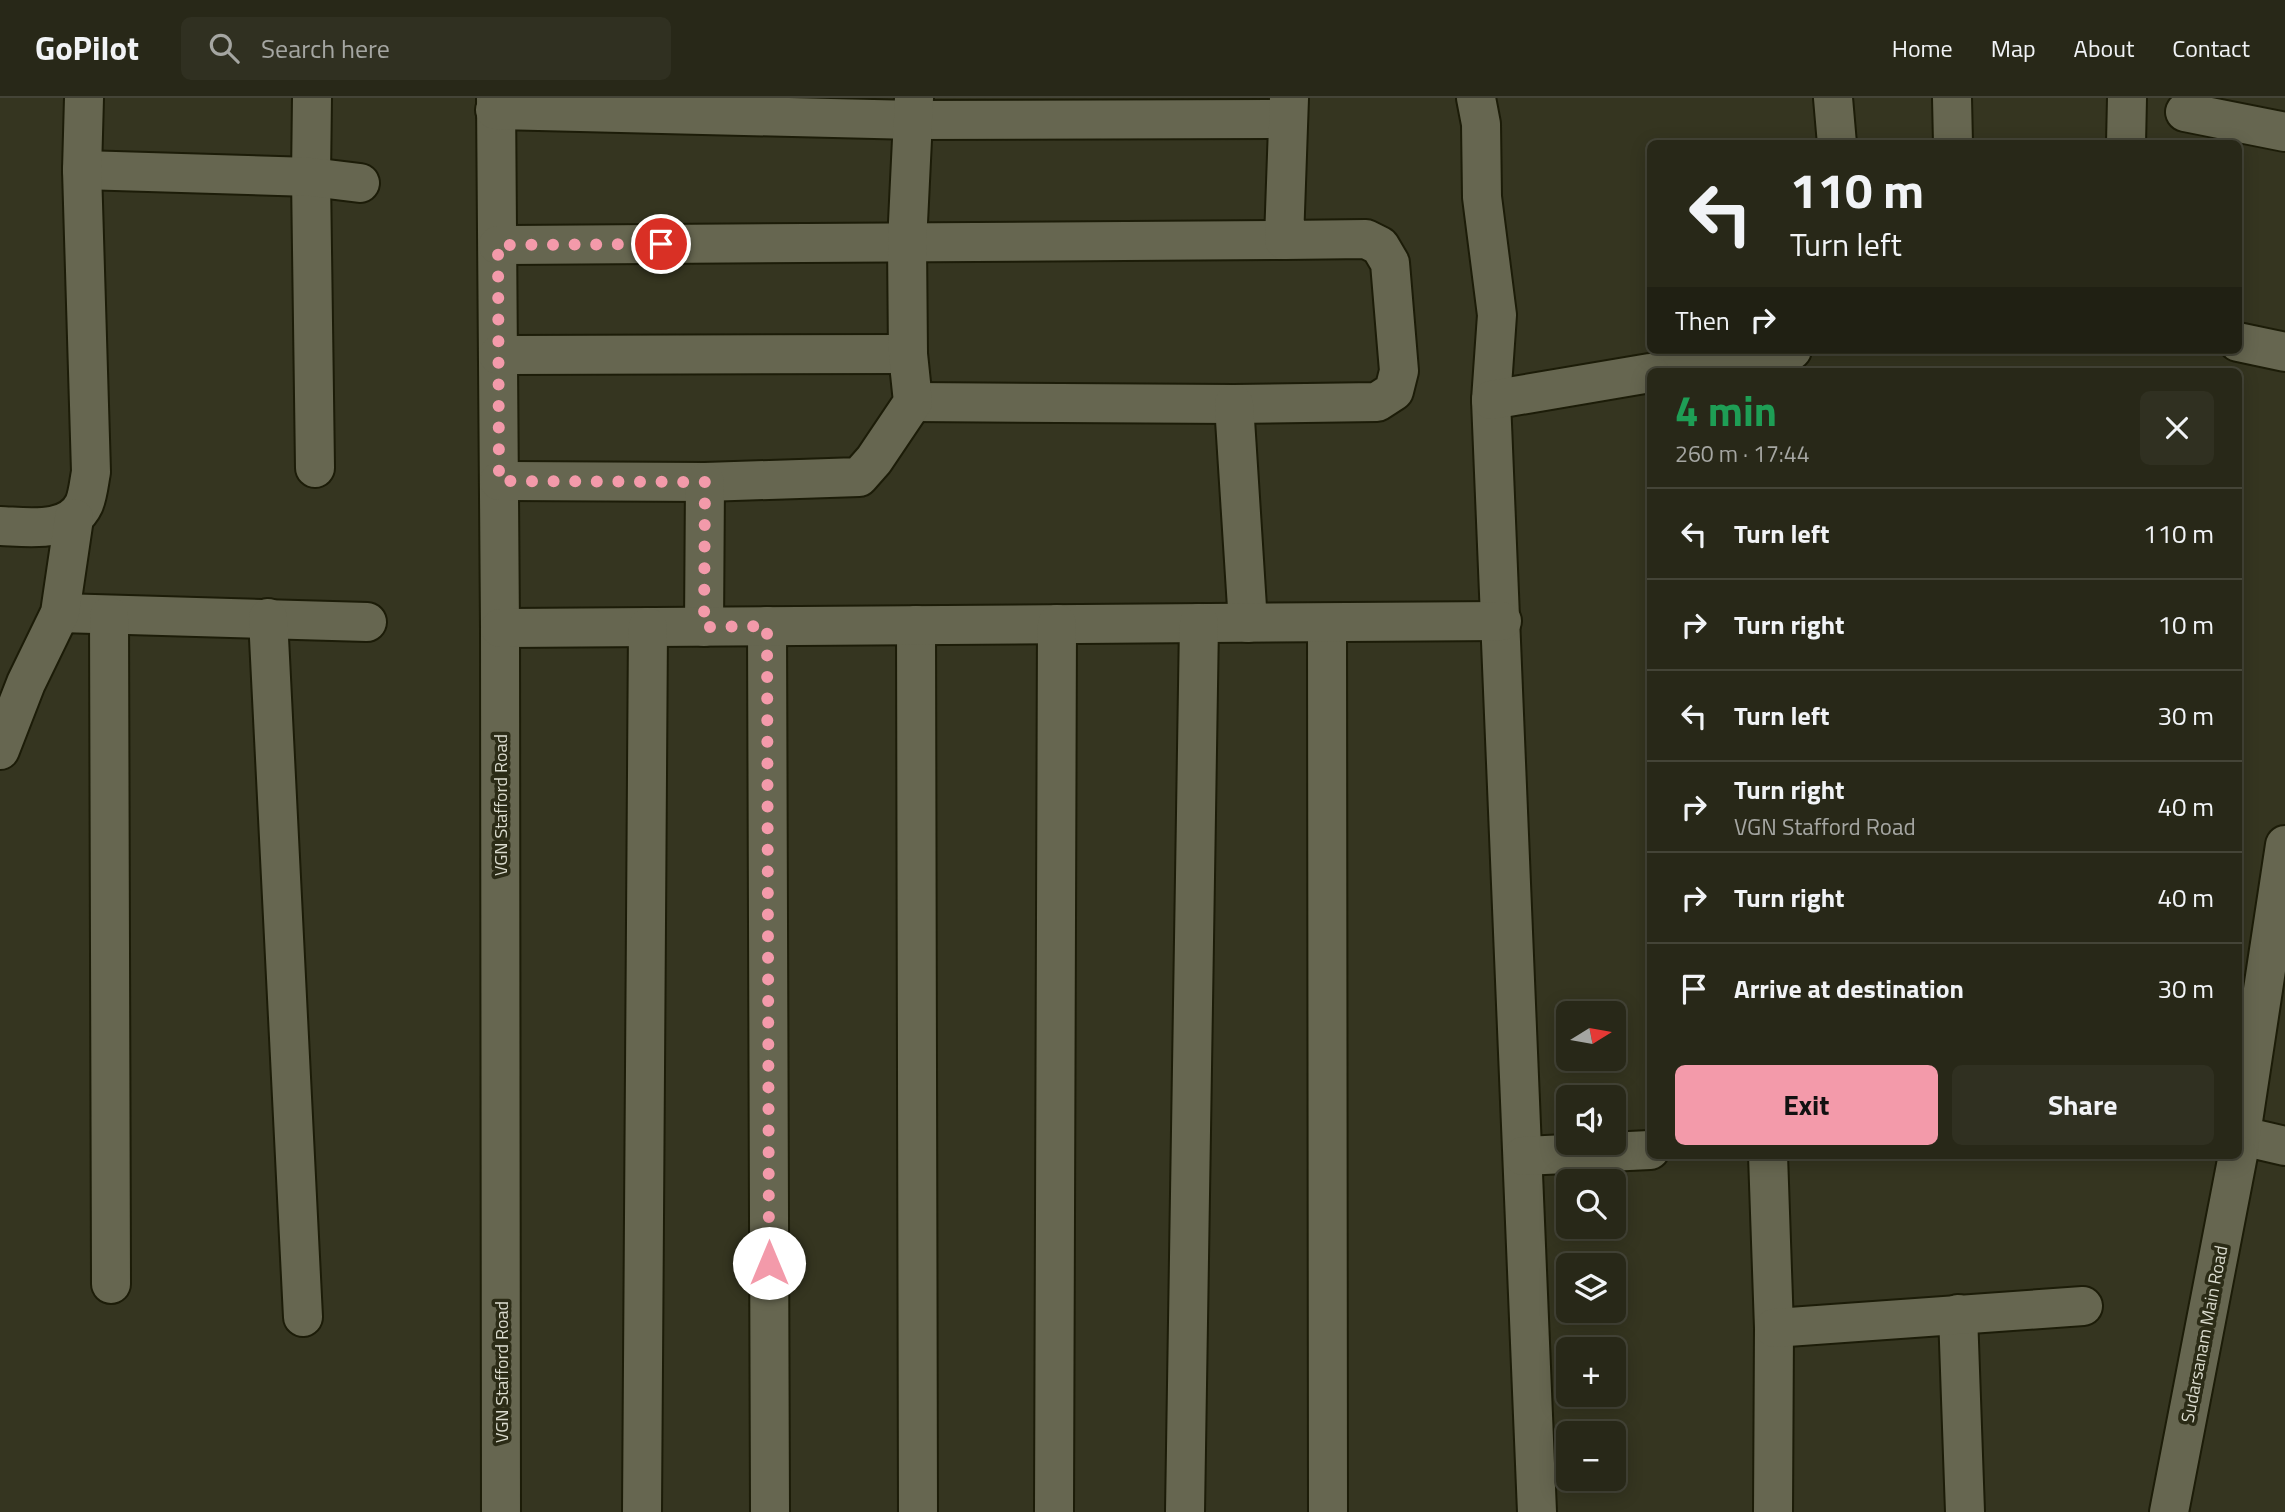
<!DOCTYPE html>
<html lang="en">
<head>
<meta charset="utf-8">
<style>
  body { margin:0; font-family:"Titillium Web",sans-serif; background:#303021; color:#f1f3f6; height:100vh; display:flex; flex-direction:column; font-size:26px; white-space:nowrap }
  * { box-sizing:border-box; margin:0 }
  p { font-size:23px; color:#a5a6a2 }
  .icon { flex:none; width:38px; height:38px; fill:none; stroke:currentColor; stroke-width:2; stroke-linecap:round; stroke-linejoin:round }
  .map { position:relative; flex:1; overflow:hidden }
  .details { position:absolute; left:1647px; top:270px; width:595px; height:791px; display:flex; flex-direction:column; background:#282818; border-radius:10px; box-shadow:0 4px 18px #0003,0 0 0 2px #444437 }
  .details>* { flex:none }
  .hud { position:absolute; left:1647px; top:42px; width:595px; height:214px; border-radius:10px; box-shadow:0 4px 18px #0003,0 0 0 2px #444437; background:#282818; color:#f1f3f6; overflow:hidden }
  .needle { width:46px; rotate:79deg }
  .fabs { position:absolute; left:1556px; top:903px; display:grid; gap:14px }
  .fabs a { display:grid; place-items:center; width:70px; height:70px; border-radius:10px; background:#282818; box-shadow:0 4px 18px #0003,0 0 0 2px #444437; font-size:35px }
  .pin { position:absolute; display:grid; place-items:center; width:60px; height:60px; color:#fff; margin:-30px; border:4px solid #fff; border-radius:50%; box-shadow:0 2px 7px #0007 }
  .me { position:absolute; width:77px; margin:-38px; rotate:0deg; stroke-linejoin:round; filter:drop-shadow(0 0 5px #0008) }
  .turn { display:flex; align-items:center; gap:24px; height:147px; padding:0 28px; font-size:32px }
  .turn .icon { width:91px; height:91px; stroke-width:2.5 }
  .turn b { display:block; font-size:49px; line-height:60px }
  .then { display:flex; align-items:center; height:66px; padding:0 28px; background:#0003; gap:14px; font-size:26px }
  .round { display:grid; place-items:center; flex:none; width:74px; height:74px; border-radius:10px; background:#303021 }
  .headline { display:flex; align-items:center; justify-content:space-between; height:119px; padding:0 28px }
  h1 { font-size:42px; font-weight:700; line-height:52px; color:#1e9e55 }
  .button { display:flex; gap:14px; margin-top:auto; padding:14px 28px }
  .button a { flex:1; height:80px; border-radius:10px; background:#f39aaa; color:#111; font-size:28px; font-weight:700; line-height:80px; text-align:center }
  .button a+a { background:#303021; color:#f1f3f6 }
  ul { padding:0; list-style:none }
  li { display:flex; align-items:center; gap:21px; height:91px; padding:0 28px; border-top:2px solid #444437 }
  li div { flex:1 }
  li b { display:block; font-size:26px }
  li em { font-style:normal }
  header { display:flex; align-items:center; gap:42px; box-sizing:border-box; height:98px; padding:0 35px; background:#282818; border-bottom:2px solid #444437 }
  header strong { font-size:33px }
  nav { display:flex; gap:38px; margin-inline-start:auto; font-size:24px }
  .search { width:490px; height:63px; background:#303021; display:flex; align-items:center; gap:18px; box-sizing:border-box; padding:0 24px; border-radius:10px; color:#a5a6a2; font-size:26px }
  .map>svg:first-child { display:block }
</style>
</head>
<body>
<header>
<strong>GoPilot</strong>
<div class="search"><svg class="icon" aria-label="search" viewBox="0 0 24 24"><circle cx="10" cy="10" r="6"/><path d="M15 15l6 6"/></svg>Search here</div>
<nav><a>Home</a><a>Map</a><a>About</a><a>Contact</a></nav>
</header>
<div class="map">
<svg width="2285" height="1414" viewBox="0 0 2285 1414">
  <rect width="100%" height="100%" fill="#353520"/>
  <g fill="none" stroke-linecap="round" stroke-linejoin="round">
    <defs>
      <g id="minor">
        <polyline points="312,0 311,79 315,370"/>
        <polyline points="496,0 500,530 501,1414"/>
        <polyline points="1476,0 1481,26 1482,99 1497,217 1491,302 1537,1414"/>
        <polyline points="1833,0 1837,46"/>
        <polyline points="1952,0 1953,46"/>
        <polyline points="495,12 915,22 1288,21"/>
        <polyline points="2185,14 2285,34"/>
        <polyline points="2126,46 2127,0"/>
        <polyline points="82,72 311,79 360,85"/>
        <polyline points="498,147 1284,142"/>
        <polyline points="2238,244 2285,254"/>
        <polyline points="498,257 908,256"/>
        <polyline points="1665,273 1792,252"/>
        <polyline points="1491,302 1650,275"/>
        <polyline points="913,304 1234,306 1377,304 1394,293 1399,273 1390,165 1380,148 1366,141 1284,142 1289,0"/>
        <polyline points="1234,306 1248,525"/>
        <polyline points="499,383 705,384 859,379 874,362 913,304 908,256 907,145 914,0"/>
        <path d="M0 428C28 429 70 436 84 406 88 397 89 384 91 374L82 72 84 0"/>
        <polyline points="60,515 367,524"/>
        <polyline points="109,518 111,1186"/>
        <polyline points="268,520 303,1219"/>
        <polyline points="1327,525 1328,1414"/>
        <polyline points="916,527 918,1414"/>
        <polyline points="767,528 770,1414"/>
        <polyline points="704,529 705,384"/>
        <polyline points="500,530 1502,523"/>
        <polyline points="0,652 26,585 60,515 74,420"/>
        <polyline points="2242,1038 2285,1048"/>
        <polyline points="2238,1056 2285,747"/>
        <polyline points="1768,1057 1774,1230 1773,1414"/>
        <polyline points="1523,1058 1650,1052"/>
        <polyline points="1958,1216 1965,1414"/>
        <polyline points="1774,1230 2083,1208"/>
        <polyline points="642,1414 648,529"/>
        <polyline points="1054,1414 1057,526"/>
        <polyline points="1185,1414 1199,525"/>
        <polyline points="2169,1414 2238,1057"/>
      </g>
    </defs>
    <use href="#minor" stroke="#1c1c08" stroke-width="42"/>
    <use href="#minor" stroke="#666650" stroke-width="38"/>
  </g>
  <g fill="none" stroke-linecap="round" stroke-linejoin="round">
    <polyline stroke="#f39aaa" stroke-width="12" stroke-dasharray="0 21.6" points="661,146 498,147 499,383 705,384 704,529 767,528 769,1165"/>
  </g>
  <g text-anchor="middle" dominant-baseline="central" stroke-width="7" stroke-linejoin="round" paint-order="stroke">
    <g font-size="18" fill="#dbdccf" stroke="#2b2b16">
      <text transform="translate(500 707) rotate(-90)">VGN Stafford Road</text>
      <text transform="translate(2204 1236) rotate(-79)">Sudarsanam Main Road</text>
      <text transform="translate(501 1274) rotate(-90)">VGN Stafford Road</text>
    </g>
  </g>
</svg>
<div class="fabs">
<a><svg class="needle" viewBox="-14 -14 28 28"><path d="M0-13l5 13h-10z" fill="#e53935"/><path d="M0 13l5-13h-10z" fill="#a5a6a2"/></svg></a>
<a><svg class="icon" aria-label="sound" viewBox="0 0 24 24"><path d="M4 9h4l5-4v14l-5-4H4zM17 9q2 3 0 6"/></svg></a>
<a><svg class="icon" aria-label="search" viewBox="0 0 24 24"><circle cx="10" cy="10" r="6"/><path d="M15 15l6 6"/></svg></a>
<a><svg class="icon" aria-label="layers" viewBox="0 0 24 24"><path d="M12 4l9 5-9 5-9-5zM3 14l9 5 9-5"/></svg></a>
<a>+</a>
<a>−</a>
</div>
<div class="pin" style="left:661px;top:146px;background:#d93025"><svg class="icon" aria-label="arrive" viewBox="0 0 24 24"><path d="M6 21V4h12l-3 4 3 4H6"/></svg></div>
<svg class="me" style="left:769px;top:1165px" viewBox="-20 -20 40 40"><circle r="19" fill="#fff"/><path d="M0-13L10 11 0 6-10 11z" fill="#f39aaa"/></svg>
<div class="hud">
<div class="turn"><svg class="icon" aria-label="left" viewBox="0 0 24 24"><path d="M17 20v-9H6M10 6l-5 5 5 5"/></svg><div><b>110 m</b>Turn left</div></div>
<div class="then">Then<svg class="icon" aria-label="right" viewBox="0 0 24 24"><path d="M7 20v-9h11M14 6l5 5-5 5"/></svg></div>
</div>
<section class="details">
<div class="headline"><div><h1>4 min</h1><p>260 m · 17:44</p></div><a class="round"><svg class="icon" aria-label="close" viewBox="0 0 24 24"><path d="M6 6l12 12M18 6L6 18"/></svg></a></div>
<ul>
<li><svg class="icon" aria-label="left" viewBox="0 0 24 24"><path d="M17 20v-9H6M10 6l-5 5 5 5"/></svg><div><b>Turn left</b></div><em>110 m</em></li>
<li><svg class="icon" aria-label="right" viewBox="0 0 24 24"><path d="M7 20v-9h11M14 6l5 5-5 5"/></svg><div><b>Turn right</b></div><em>10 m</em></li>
<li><svg class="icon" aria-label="left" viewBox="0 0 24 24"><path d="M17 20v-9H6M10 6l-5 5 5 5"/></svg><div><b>Turn left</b></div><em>30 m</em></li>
<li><svg class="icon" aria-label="right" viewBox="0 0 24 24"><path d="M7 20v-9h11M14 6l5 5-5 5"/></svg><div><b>Turn right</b><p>VGN Stafford Road</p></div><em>40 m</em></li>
<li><svg class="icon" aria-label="right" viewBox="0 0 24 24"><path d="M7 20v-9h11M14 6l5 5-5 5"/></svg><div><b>Turn right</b></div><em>40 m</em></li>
<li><svg class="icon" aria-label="arrive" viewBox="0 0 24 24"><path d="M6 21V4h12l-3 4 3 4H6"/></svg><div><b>Arrive at destination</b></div><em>30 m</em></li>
</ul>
<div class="button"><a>Exit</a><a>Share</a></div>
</section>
</div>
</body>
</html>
